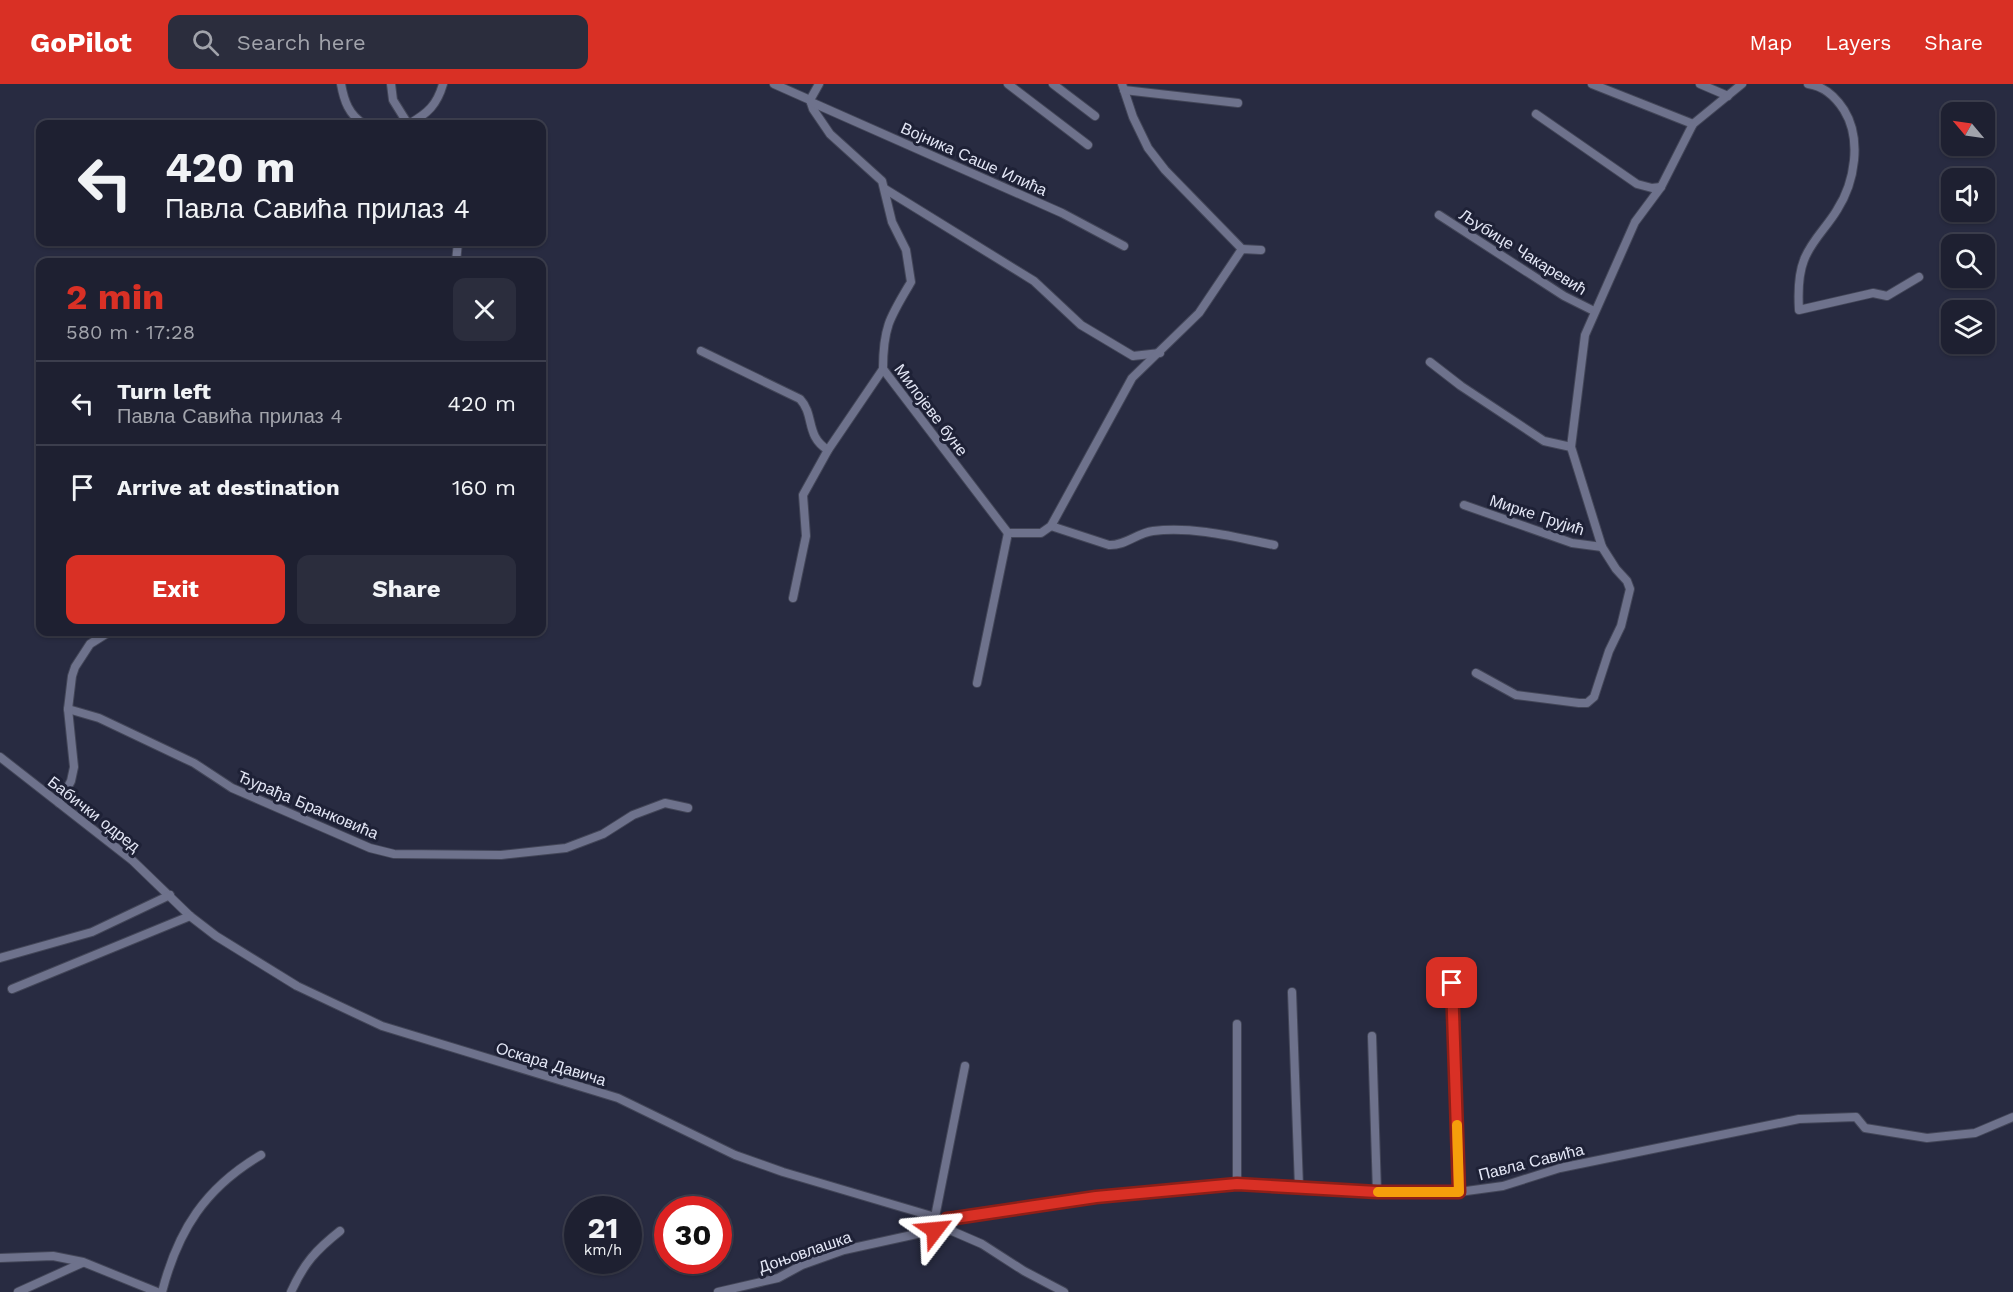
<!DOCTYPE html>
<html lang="en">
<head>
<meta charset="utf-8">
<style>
  body { margin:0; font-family:"Work Sans",sans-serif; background:#2b2d3d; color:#f1f3f6; height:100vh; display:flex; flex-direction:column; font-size:22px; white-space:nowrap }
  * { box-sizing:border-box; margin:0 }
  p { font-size:20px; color:#a1a3ab }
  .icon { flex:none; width:33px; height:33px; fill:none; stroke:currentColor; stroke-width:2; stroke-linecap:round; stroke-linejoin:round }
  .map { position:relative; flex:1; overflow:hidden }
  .side { position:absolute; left:36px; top:174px; width:510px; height:378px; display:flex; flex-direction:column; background:#1e2031; border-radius:12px; box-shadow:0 2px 4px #0004,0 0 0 2px #3c3e4d }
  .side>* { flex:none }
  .top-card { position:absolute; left:36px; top:36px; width:510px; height:126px; border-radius:12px; box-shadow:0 2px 4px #0004,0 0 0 2px #3c3e4d; background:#1e2031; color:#f1f3f6; overflow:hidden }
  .needle { width:39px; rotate:299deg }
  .fabs { position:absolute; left:1941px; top:18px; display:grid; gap:12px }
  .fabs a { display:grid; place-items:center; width:54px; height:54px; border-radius:12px; background:#1e2031; box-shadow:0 2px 4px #0004,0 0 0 2px #3c3e4d; font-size:30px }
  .speed { position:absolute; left:564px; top:1112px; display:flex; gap:12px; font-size:30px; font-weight:700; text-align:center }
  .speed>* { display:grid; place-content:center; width:78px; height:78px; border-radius:50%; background:#1e2031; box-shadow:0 2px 4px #0004,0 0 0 2px #3c3e4d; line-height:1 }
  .speed small { font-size:15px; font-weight:400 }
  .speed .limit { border:9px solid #d22; background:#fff; color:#111 }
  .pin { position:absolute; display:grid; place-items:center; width:51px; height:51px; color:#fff; margin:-26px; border-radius:12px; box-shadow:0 3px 9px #0006 }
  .me { position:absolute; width:66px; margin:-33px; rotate:61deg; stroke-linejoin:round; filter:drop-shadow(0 0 4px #0008) }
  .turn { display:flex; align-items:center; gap:21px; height:126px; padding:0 30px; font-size:27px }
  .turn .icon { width:78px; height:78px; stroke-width:2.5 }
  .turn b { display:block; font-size:42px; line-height:51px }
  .round { display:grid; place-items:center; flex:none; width:63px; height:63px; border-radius:12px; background:#2b2d3d }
  .head { display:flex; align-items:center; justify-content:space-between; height:102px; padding:0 30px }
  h1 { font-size:36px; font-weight:700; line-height:45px; color:#d93025 }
  .primary-button { display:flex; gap:12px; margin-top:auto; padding:12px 30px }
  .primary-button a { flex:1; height:69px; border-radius:12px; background:#d93025; color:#fff; font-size:24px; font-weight:700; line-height:69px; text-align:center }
  .primary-button a+a { background:#2b2d3d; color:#f1f3f6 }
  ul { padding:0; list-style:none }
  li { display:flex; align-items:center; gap:18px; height:84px; padding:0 30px; border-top:2px solid #3c3e4d }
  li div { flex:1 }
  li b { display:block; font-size:22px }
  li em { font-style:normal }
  header { display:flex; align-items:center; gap:36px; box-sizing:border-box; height:84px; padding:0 30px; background:#d93025; color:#fff }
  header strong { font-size:28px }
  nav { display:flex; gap:33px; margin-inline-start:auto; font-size:21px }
  .search { width:420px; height:54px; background:#2b2d3d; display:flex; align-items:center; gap:15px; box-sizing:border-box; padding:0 21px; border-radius:12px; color:#a1a3ab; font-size:22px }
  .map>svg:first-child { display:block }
</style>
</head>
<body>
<header>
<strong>GoPilot</strong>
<div class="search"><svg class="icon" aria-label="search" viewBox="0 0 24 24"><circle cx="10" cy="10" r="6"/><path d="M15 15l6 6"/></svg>Search here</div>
<nav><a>Map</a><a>Layers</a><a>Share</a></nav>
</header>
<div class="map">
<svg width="2013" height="1208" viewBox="0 0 2013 1208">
  <rect width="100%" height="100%" fill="#282b41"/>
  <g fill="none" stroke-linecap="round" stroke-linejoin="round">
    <defs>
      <g id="minor">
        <path d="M341 0C344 17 349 31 364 40"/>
        <polyline points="391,0 393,16 408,40"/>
        <polyline points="774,0 810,16"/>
        <polyline points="1008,0 1088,61"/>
        <polyline points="1053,0 1095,32"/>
        <polyline points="1122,0 1133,33 1148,64 1165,86 1242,165"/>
        <polyline points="1592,0 1693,40"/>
        <polyline points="1700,0 1728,12"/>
        <path d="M1808 0C1824 2 1835 12 1844 26 1862 55 1855 98 1837 126 1827 143 1811 157 1804 176 1798 191 1798 209 1799 226L1873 209 1887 212 1919 193"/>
        <polyline points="1124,6 1238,19"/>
        <path d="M810 16 813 25 830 50 882 97 892 138 906 166 911 198C890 233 883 243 883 285L1008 449"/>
        <polyline points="810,16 819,0"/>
        <polyline points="811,18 1062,129 1124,162"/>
        <polyline points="1536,30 1637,100 1652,104 1661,103"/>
        <path d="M409 40C428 29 437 21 443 0"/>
        <polyline points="885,105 1034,197 1081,241 1133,272 1160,269"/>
        <polyline points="1439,131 1564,212 1594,227"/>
        <polyline points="456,178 458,158"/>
        <path d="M701 267 800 315C815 331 805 352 828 366"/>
        <polyline points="1430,278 1461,302 1544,357 1571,363"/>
        <polyline points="1464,421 1572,459 1602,463"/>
        <path d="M1051 442 1109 461C1125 462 1137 449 1153 447 1193 442 1235 453 1274 461"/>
        <polyline points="1008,449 1041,449 1051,442 1132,294 1199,229 1242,165 1261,166"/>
        <polyline points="793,514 806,452 803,411 828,366 883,285"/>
        <polyline points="1476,589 1516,611 1579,619 1587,619 1594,613 1609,567 1621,542 1630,505 1627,497 1616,485 1602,463 1571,363 1585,251 1635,138 1661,103 1693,40 1742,0"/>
        <polyline points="977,599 1008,449"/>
        <polyline points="68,625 99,634 194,679 232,704 370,764 394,770 501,771 566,764 603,750 633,731 665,719 688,724"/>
        <polyline points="0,673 132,776 190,832 216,852 297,902 382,942 618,1014 735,1071 783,1088 935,1133 944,1139"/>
        <polyline points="59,719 71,697 74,683 68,625 72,592 75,583 90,560 109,548"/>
        <polyline points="0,874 92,848 170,811"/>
        <polyline points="1452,899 1459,1108"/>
        <polyline points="12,905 190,832"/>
        <polyline points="1292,908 1299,1103"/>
        <polyline points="1237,940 1237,1100"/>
        <polyline points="1372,952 1377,1108"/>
        <polyline points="935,1133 965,982"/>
        <polyline points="942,1146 947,1135 955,1133 1096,1113 1237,1100 1377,1108 1459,1108 1503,1102 1560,1084 1799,1035 1856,1033 1865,1044 1927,1054 1975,1049 2013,1033"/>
        <polyline points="0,1174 53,1172 83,1178 157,1208"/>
        <polyline points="18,1208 82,1179"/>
        <path d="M162 1208C178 1146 205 1104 261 1071"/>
        <path d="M291 1208C304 1179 316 1166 340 1147"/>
        <polyline points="718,1208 778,1194 802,1181 844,1166 935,1146 952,1147 982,1160 1024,1187 1064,1208"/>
      </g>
    </defs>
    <use href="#minor" stroke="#434658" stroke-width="10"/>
    <use href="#minor" stroke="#6e728c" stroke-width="8"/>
  </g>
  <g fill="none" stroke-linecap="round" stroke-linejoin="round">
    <defs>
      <polyline id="route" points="935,1146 942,1146 947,1135 955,1134 1096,1113 1237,1100 1377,1108 1459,1108 1452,899"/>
    </defs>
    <use href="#route" stroke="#8d1f18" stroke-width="15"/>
    <use href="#route" stroke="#d93025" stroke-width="10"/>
    <polyline stroke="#f59e0b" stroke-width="10" points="1378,1108 1459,1108 1457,1041"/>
  </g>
  <g text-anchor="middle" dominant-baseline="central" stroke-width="6" stroke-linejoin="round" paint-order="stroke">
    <g font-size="16" fill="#e3e6f5" stroke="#1e2136">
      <text transform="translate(974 75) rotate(24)">Војника Саше Илића</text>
      <text transform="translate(1523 168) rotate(32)">Љубице Чакаревић</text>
      <text transform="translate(931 326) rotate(53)">Милојеве буне</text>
      <text transform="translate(1537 431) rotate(18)">Мирке Грујић</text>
      <text transform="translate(308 721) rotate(23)">Ђурађа Бранковића</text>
      <text transform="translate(94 730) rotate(38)">Бабички одред</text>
      <text transform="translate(551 980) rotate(17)">Оскара Давича</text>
      <text transform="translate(1531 1078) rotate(-14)">Павла Савића</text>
      <text transform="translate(805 1168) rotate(-19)">Доњовлашка</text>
    </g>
  </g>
</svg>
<div class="fabs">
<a><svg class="needle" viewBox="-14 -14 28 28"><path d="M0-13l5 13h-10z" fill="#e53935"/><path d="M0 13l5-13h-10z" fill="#a1a3ab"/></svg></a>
<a><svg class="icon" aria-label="sound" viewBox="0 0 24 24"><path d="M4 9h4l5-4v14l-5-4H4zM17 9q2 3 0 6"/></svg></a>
<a><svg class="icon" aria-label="search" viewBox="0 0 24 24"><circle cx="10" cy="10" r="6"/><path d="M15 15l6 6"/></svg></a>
<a><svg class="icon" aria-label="layers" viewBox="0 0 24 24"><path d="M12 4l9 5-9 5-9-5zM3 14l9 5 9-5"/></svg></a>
</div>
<div class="speed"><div>21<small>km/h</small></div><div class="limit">30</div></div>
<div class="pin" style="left:1452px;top:899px;background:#d93025"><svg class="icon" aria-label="arrive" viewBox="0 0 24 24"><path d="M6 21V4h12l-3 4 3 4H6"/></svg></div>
<svg class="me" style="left:935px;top:1146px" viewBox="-20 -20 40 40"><path d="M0-17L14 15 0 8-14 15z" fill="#d93025" stroke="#fff" stroke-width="4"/></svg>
<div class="top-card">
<div class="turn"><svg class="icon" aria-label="left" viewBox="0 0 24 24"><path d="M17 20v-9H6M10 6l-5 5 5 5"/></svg><div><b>420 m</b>Павла Савића прилаз 4</div></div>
</div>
<section class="side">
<div class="head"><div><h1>2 min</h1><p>580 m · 17:28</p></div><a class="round"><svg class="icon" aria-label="close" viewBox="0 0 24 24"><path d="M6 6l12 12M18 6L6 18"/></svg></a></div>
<ul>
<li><svg class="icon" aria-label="left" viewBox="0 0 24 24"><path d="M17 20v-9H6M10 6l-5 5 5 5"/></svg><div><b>Turn left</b><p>Павла Савића прилаз 4</p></div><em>420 m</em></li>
<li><svg class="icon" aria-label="arrive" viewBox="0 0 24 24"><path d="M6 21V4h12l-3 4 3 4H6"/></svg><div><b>Arrive at destination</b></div><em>160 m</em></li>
</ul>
<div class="primary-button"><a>Exit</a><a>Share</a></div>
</section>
</div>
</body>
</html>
